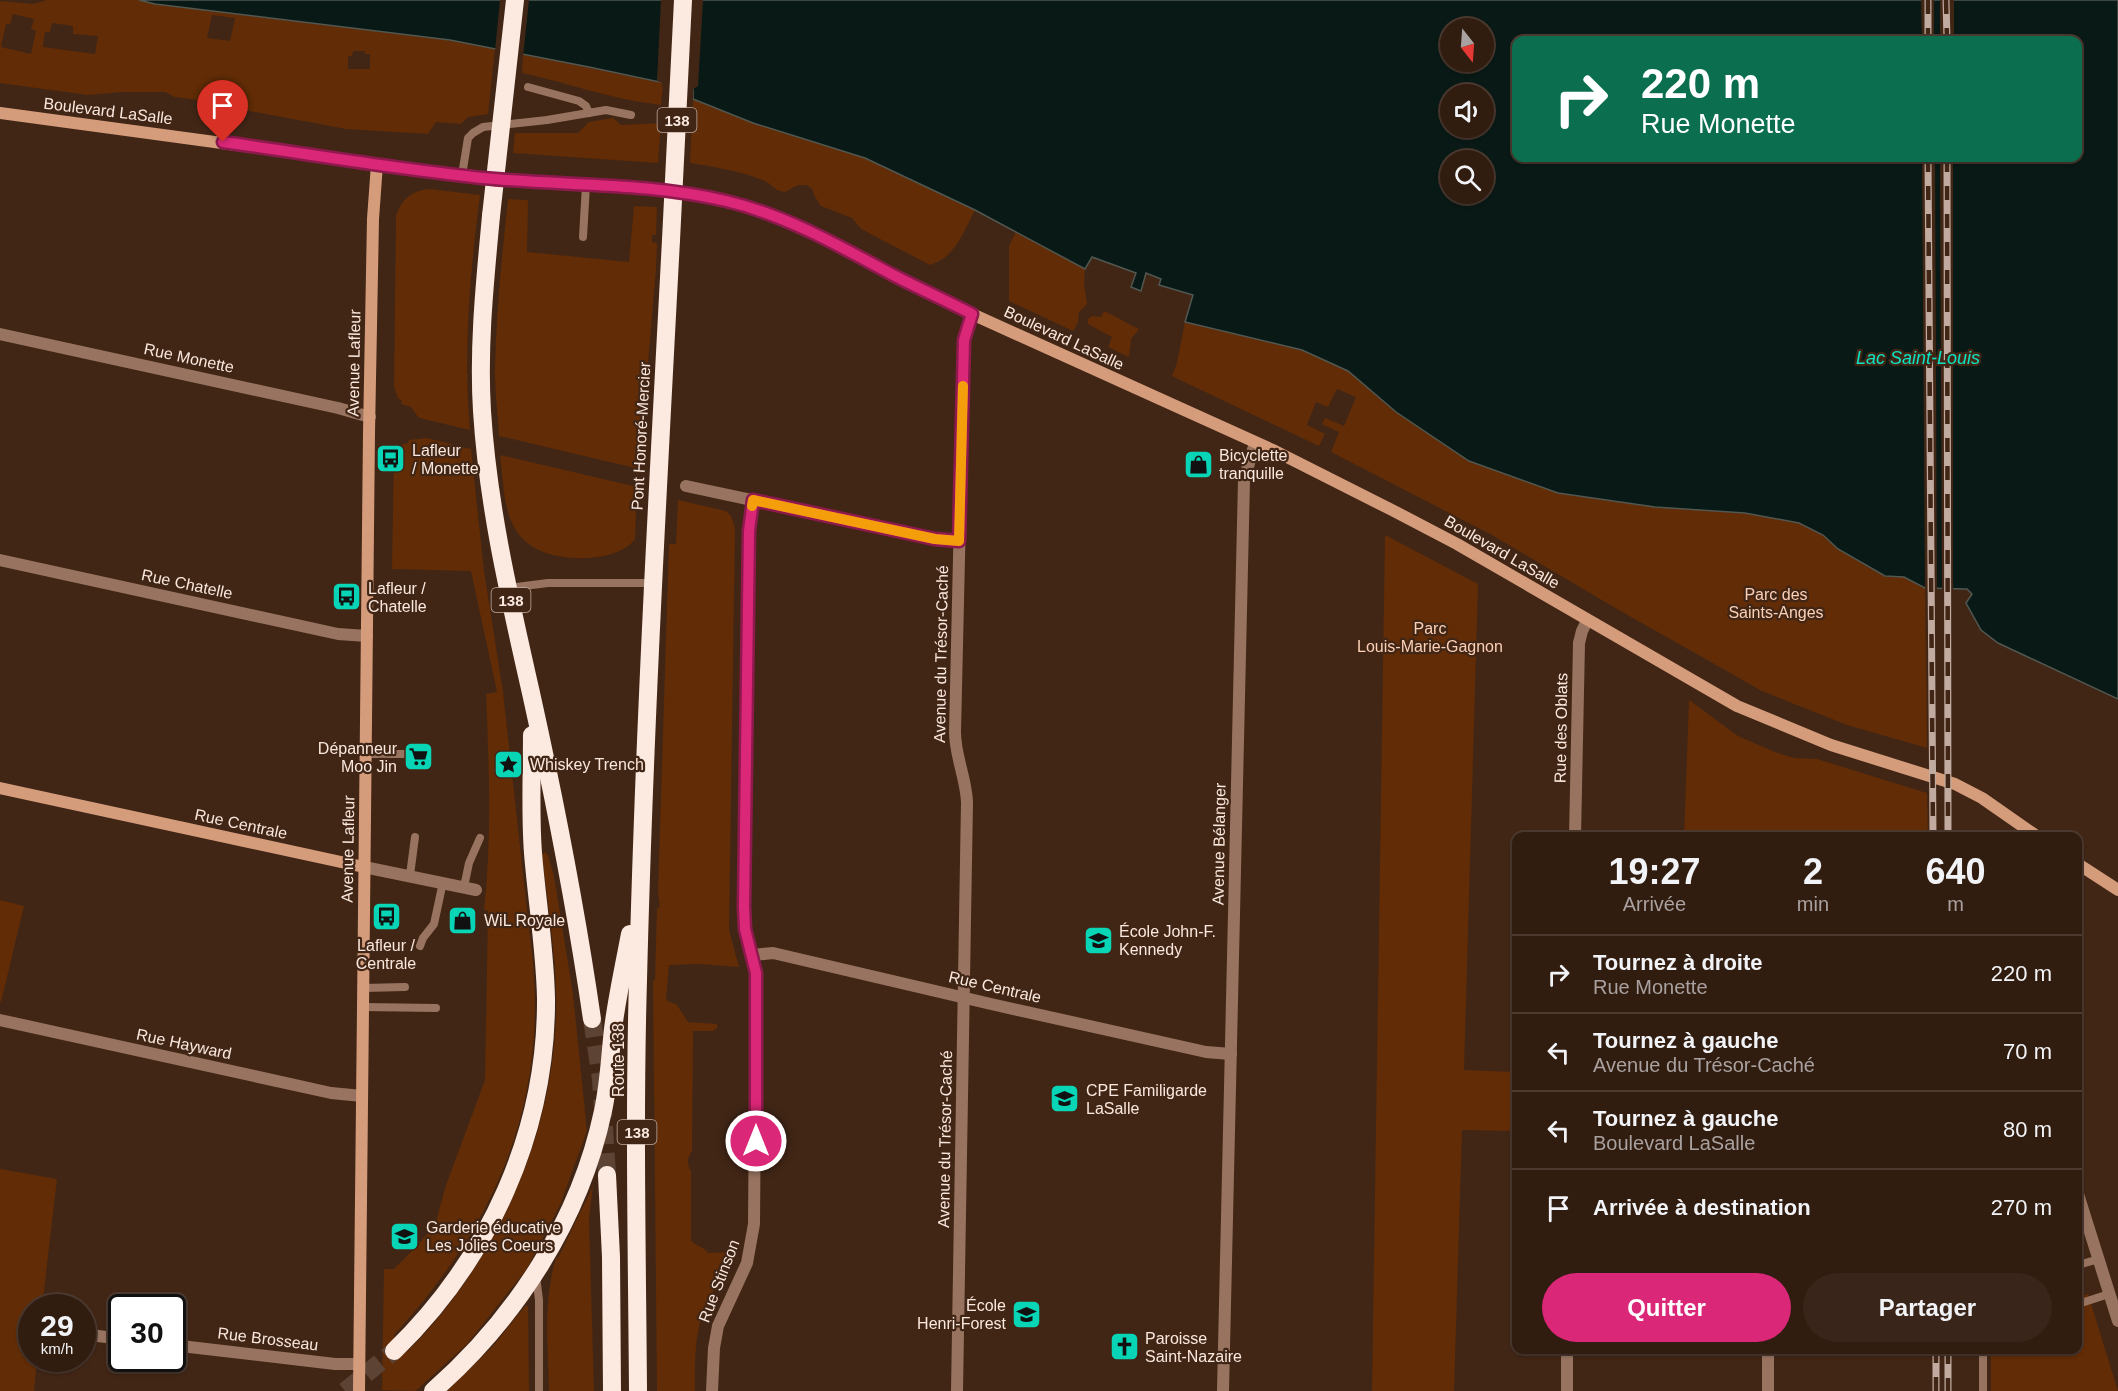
<!DOCTYPE html>
<html lang="fr">
<head>
<meta charset="utf-8">
<style>
  body { margin:0; font-family:Helvetica,sans-serif; background:#392519; color:#f1f3f6; height:100vh; display:flex; flex-direction:column; font-size:22px; white-space:nowrap }
  * { box-sizing:border-box; margin:0 }
  p { font-size:20px; color:#a8a19f }
  .icon { flex:none; width:33px; height:33px; fill:none; stroke:currentColor; stroke-width:2; stroke-linecap:round; stroke-linejoin:round }
  .map { position:relative; flex:1; overflow:hidden }
  .panel { position:absolute; left:1512px; top:832px; width:570px; height:522px; display:flex; flex-direction:column; background:#311c10; border-radius:12px; box-shadow:0 2px 4px #0004,0 0 0 2px #4c3a30 }
  .panel>* { flex:none }
  .guide { position:absolute; left:1512px; top:36px; width:570px; height:126px; border-radius:12px; box-shadow:0 2px 4px #0004,0 0 0 2px #4c3a30; background:#0b6e4f; color:#fff; overflow:hidden }
  .needle { width:39px; rotate:163deg }
  .fabs { position:absolute; left:1440px; top:18px; display:grid; gap:12px }
  .fabs a { display:grid; place-items:center; width:54px; height:54px; border-radius:50%; background:#311c10; box-shadow:0 2px 4px #0004,0 0 0 2px #4c3a30; font-size:30px }
  .speed { position:absolute; left:18px; top:1294px; display:flex; gap:12px; font-size:30px; font-weight:700; text-align:center }
  .speed>* { display:grid; place-content:center; width:78px; height:78px; border-radius:50%; background:#311c10; box-shadow:0 2px 4px #0004,0 0 0 2px #4c3a30; line-height:1 }
  .speed small { font-size:15px; font-weight:400 }
  .speed .limit { border:3px solid #111; border-radius:9px; background:#fff; color:#111 }
  .pin { position:absolute; display:grid; place-items:center; width:51px; height:51px; color:#fff; margin:-62px -26px; border-radius:50% 50% 50% 0; rotate:-45deg; box-shadow:0 0 6px #0007 }
  .pin .icon { rotate:45deg }
  .me { position:absolute; width:66px; margin:-33px; rotate:0deg; stroke-linejoin:round; filter:drop-shadow(0 0 4px #0008) }
  .turn { display:flex; align-items:center; gap:21px; height:126px; padding:0 30px; font-size:27px }
  .turn .icon { width:78px; height:78px; stroke-width:2.5 }
  .turn b { display:block; font-size:42px; line-height:51px }
  .eta { display:flex; justify-content:space-evenly; align-items:center; height:102px; text-align:center }
  .eta b { font-size:36px; font-weight:700; line-height:42px }
  .cta { display:flex; gap:12px; margin-top:auto; padding:12px 30px }
  .cta a { flex:1; height:69px; border-radius:36px; background:#db2777; color:#fff; font-size:24px; font-weight:700; line-height:69px; text-align:center }
  .cta a+a { background:#392519; color:#f1f3f6 }
  ul { padding:0; list-style:none }
  li { display:flex; align-items:center; gap:18px; height:78px; padding:0 30px; border-top:2px solid #4c3a30 }
  li div { flex:1 }
  li b { display:block; font-size:22px }
  li em { font-style:normal }
  .map>svg:first-child { display:block }
</style>
</head>
<body>
<div class="map">
<svg width="2118" height="1391" viewBox="0 0 2118 1391">
  <rect width="100%" height="100%" fill="#412616"/>
  <g fill="#612c06" fill-rule="evenodd">
    <path d="M47 0H139L155 4 450 40 495 48 488 114 468 117 461 124 436 122 428 134 346 129 244 110 213 102 175 97 165 92H122L88 95 0 83V1L33 4ZM13 14 34 19 31 29 36 31 31 54 1 47 6 24H10ZM212 15 235 18 230 41 207 38ZM52 23 73 26V34L98 36 95 54 43 47 45 32H50ZM353 51H365V54H370V69H348V56H352Z"/>
    <path d="M523 54 663 83 661 105C613 100 569 83 522 73Z"/>
    <path d="M693 99 753 123 865 158 975 210C964 231 955 258 930 265L861 229 852 218 821 206 815 197 812 189 807 185H798L785 192C773 190 774 186 765 181 742 171 714 167 690 163Z"/>
    <polygon points="613,118 621,125 661,123 658,163 513,153 515,133 578,133 589,122"/>
    <path d="M430 189 480 195C470 273 463 351 470 430L423 419 418 417 411 407 401 404 402 401 398 398 394 387 396 216C401 199 413 190 430 189Z"/>
    <path d="M508 199 528 200 527 252 629 262 634 206 657 207 656 235H652V242L657 243 656 269 639 469 499 436C498 414 495 393 495 371 496 313 502 256 508 199Z"/>
    <polygon points="1016,232 1085,269 1084,284 1087,304 1079,312 1078,322 1073,331 1009,301 1009,246"/>
    <path d="M1104 311C1116 316 1127 324 1139 329L1131 339 1129 357 1108 347 1112 337 1088 324V319L1092 316 1101 317Z"/>
    <polygon points="1185,322 1303,350 1348,371 1396,412 1469,461 1558,493 1655,507 1746,513 1799,523 1823,535 1838,549 1873,570 1885,576 1904,577 1925,588 1927,748 1847,725 1762,691 1617,609 1492,535 1331,452 1339,432 1322,424 1325,418 1344,426 1356,397 1337,389 1328,407 1316,402 1307,425 1325,434 1319,446 1178,379 1172,376 1177,363"/>
    <path d="M427 438 471 449 484 571 503 692 533 964C546 1111 491 1229 394 1335V1362C414 1347 431 1327 447 1307 511 1224 552 1123 556 1018 558 963 548 908 542 855L545 852 548 855 554 876 573 994 587 1131 560 1205 526 1270 467 1344 419 1388 415 1391 382 1390 384 1269H394L416 1247 435 1225 446 1185 485 1080 488 911 484 910C492 838 489 766 486 694L497 692 471 571 392 569 394 450 398 446 408 443 409 440Z"/>
    <path d="M500 455 637 487 635 539C618 562 565 562 541 551 529 546 520 538 514 527 503 507 503 477 500 455Z"/>
    <path d="M678 500 726 511 731 516 735 528 729 930 739 967 699 964 669 965 666 1000 677 1005 688 1022 717 1024V1028L713 1031H693L692 1151C687 1157 687 1165 691 1171V1240C696 1247 702 1245 708 1253L731 1252C724 1274 710 1294 702 1316 694 1341 695 1366 695 1391H657L653 981 655 980 657 908 660 907 658 892 669 544H676Z"/>
    <polygon points="1385,535 1478,584 1464,1070 1516,1072 1516,1131 1462,1130 1454,1391 1372,1391"/>
    <polygon points="1689,700 1738,736 1775,752 1794,758 1817,759 1927,793 1928,837 1684,837"/>
    <polygon points="0,900 24,906 1,1002 0,1001"/>
    <polygon points="0,1169 57,1179 42,1308 32,1308 32,1359 37,1359 34,1391 0,1391"/>
    <path d="M593 1186 589 1218 594 1391H549C548 1346 543 1301 556 1258H558Z"/>
    <polygon points="2088,1294 2118,1391 1991,1391 1991,1350 2078,1350 2078,1297"/>
    <polygon points="526,1305 528,1307 529,1391 447,1391 493,1346"/>
  </g>
  <path fill="#091915" stroke="#515751" stroke-width="1.5" fill-rule="evenodd" d="M139 0H2118V699L1998 643 1981 630 1966 603 1972 594 1967 589 1925 588 1904 577 1885 576 1838 549 1823 535 1799 523 1745 513 1655 507 1558 493 1469 461 1396 412 1348 371 1302 350 1185 322 1193 295 1159 285 1161 279 1146 273 1141 291 1131 287 1136 273 1092 257 1085 269 975 210 865 158 753 123 693 99V89L589 67 450 40 155 4ZM1450 28H1484V62H1450ZM1516 40H2078V158H1516ZM1450 94H1484V128H1450ZM1450 160H1484V194H1450Z"/>
  <g fill="#412616">
    <polygon points="500,0 529,0 523,57 495,51"/>
    <polygon points="661,0 703,0 698,86 693,89 693,103 690,100 690,92 662,86 662,83 657,81"/>
    <polygon points="1921,0 1934,0 1934,40 1922,40"/>
    <rect x="1940" y="0" width="14" height="40"/>
    <polygon points="1922,158 1935,158 1937,591 1925,591"/>
    <polygon points="1940,158 1953,158 1953,592 1942,592"/>
  </g>
  <g fill="none" stroke-linecap="round" stroke-linejoin="round">
    <g stroke="#5d4334" stroke-width="18" stroke-dasharray="18 9" stroke-linecap="butt">
      <polyline points="592,1019 601,1079 607,1175"/>
      <polyline points="345,1391 394,1351"/>
    </g>
    <g stroke="#987460" stroke-width="8">
      <polyline points="528,87 579,101 586,106 589,113"/>
      <polyline points="462,175 468,138 473,133 483,127 547,120 606,110 631,115"/>
      <polyline points="583,237 586,185"/>
      <polyline points="508,588 548,583 652,583"/>
      <polyline points="366,754 408,754"/>
      <polyline points="410,875 415,837"/>
      <polyline points="464,887 469,863 480,838"/>
      <polyline points="420,946 423,938 434,924 443,882"/>
      <polyline points="363,988 405,987"/>
      <polyline points="363,1007 436,1008"/>
      <polyline points="2078,1265 2099,1259"/>
      <polyline points="536,1276 539,1300 539,1391"/>
      <polyline points="2078,1304 2109,1294"/>
      <polyline points="1983,1350 1983,1391"/>
    </g>
    <g stroke="#987460" stroke-width="12">
      <polyline points="0,334 338,408 370,417"/>
      <polyline points="686,486 935,539 959,541"/>
      <polyline points="0,560 338,634 367,636"/>
      <polyline points="1575,837 1579,643 1582,631 1587,621"/>
      <polyline points="364,867 476,890"/>
      <polyline points="753,955 773,953 991,1004 1206,1052 1231,1054"/>
      <polyline points="0,1020 331,1093 362,1096"/>
      <polyline points="2078,1194 2118,1321"/>
      <polyline points="82,1334 122,1339"/>
      <polyline points="172,1345 335,1364 359,1364"/>
      <polyline points="712,1391 714,1348 718,1326 747,1263 754,1224 756,973 745,929 744,907 749,531 753,500"/>
      <path d="M957 1391 967 802C966 778 955 756 955 732L964 340 972 314"/>
      <polyline points="1223,1391 1244,480 1255,443"/>
      <polyline points="1567,1391 1567,1350"/>
      <polyline points="1768,1391 1768,1350"/>
    </g>
    <g stroke="#d59c7c" stroke-width="12">
      <polyline points="0,113 480,178 669,190 726,201 767,214 831,241 909,283 972,314 1275,451 1390,509 1457,544 1737,706 1831,745 1955,784 1982,798 2038,837"/>
      <polyline points="0,788 364,867"/>
      <polyline points="2078,864 2118,890"/>
      <polyline points="359,1391 369,433 373,219 377,164"/>
    </g>
    <g stroke="#fce9e0" stroke-width="18">
      <path d="M491 216C485 281 478 346 482 411 488 507 510 600 531 693 555 801 576 909 592 1019"/>
      <polyline points="607,1175 611,1257 612,1391"/>
      <path d="M394 1351C489 1259 547 1132 546 998 545 950 537 902 533 853 530 814 532 774 532 735"/>
      <path d="M433 1391C516 1318 580 1220 603 1111 609 1083 610 1056 613 1029 617 997 624 966 630 934"/>
      <path d="M638 1391C637 1254 634 1117 638 980 644 733 658 486 671 240"/>
    </g>
    <defs>
      <g id="rail">
        <polyline points="1928,0 1928,40"/>
        <polyline points="1946,0 1947,40"/>
        <polyline points="1928,158 1933,837"/>
        <polyline points="1947,158 1948,837"/>
        <polyline points="1948,1350 1948,1391"/>
        <polyline points="1936,1391 1936,1350"/>
      </g>
    </defs>
    <use href="#rail" stroke="#c1aba0" stroke-width="7"/>
    <use href="#rail" stroke="#412616" stroke-width="4.5" stroke-dasharray="14" stroke-linecap="butt"/>
    <g stroke="#fce9e0" stroke-width="18">
      <polyline points="491,216 515,0"/>
      <polyline points="671,240 683,0"/>
    </g>
  </g>
  <g fill="none" stroke-linecap="round" stroke-linejoin="round">
    <defs>
      <path id="route" d="M223 142C309 154 396 169 483 178 564 186 646 182 726 201 785 215 838 245 891 274 918 288 945 300 972 314L964 340 959 541 935 539 753 500 749 531 744 907 745 929 756 973V1141"/>
    </defs>
    <use href="#route" stroke="#8e194d" stroke-width="15"/>
    <use href="#route" stroke="#db2777" stroke-width="10"/>
    <polyline stroke="#f59e0b" stroke-width="10" points="752,506 753,500 935,539 959,541 963,386"/>
  </g>
  <defs>
    <symbol id="bus-square" viewBox="-11 -11 22 22"><rect x="-9" y="-9" width="18" height="18" rx="4" fill="#08d5b5" stroke="#412616"/><path d="M-5-6H5V4H4V6H2V4H-2V6H-4V4H-5ZM-3.5-4V0h7V-4ZM-3.5 1.2v1.5H-2V1.2ZM2 1.2v1.5H3.5V1.2Z" fill="#111"/></symbol>
    <symbol id="shop-square" viewBox="-11 -11 22 22"><rect x="-9" y="-9" width="18" height="18" rx="4" fill="#08d5b5" stroke="#412616"/><path d="M-5-2.5h2.3a2.7 3.5 0 0 1 5.4 0H5L5.5 6h-11ZM-1.5-2.5h3a1.5 2.3 0 0 0-3 0Z" fill="#111"/></symbol>
    <symbol id="supermarket-square" viewBox="-11 -11 22 22"><rect x="-9" y="-9" width="18" height="18" rx="4" fill="#08d5b5" stroke="#412616"/><path d="M-6-5.5h2.5l.6 2H6L4.5 2H-2.5L-4.4-4H-6ZM-1.5 3.2a1.3 1.3 0 1 0 .1 0ZM3 3.2a1.3 1.3 0 1 0 .1 0Z" fill="#111"/></symbol>
    <symbol id="sight-square" viewBox="-11 -11 22 22"><rect x="-9" y="-9" width="18" height="18" rx="4" fill="#08d5b5" stroke="#412616"/><path d="M0-6L1.8-2.2L6-1.7L2.9 1.2L3.7 5.4L0 3.3L-3.7 5.4L-2.9 1.2L-6-1.7L-1.8-2.2Z" fill="#111"/></symbol>
    <symbol id="school-square" viewBox="-11 -11 22 22"><rect x="-9" y="-9" width="18" height="18" rx="4" fill="#08d5b5" stroke="#412616"/><path d="M0-5L7-2L0 1L-7-2ZM-4 1L0 2.5L4 1V4Q0 6-4 4Z" fill="#111"/></symbol>
    <symbol id="church-square" viewBox="-11 -11 22 22"><rect x="-9" y="-9" width="18" height="18" rx="4" fill="#08d5b5" stroke="#412616"/><path d="M-1.2-6h2.4v3.5h3.3v2.4h-3.3V6h-2.4V-.1h-3.3v-2.4h3.3Z" fill="#111"/></symbol>
  </defs>
  <g fill-rule="evenodd">
    <use href="#bus-square" x="374" y="442" width="33" height="33"/>
    <use href="#shop-square" x="1182" y="448" width="33" height="33"/>
    <use href="#bus-square" x="330" y="580" width="33" height="33"/>
    <use href="#supermarket-square" x="402" y="740" width="33" height="33"/>
    <use href="#sight-square" x="492" y="748" width="33" height="33"/>
    <use href="#bus-square" x="370" y="900" width="33" height="33"/>
    <use href="#shop-square" x="446" y="904" width="33" height="33"/>
    <use href="#school-square" x="1082" y="924" width="33" height="33"/>
    <use href="#school-square" x="1048" y="1082" width="33" height="33"/>
    <use href="#school-square" x="388" y="1220" width="33" height="33"/>
    <use href="#school-square" x="1010" y="1298" width="33" height="33"/>
    <use href="#church-square" x="1108" y="1330" width="33" height="33"/>
  </g>
  <g text-anchor="middle" dominant-baseline="central" stroke-width="4.5" stroke-linejoin="round" paint-order="stroke">
    <g fill="#412616" stroke="#c2ada1" stroke-width="1.5">
      <rect x="657.5" y="108" width="39" height="24" rx="4.5"/>
      <rect x="491.5" y="588" width="39" height="24" rx="4.5"/>
      <rect x="617.5" y="1120" width="39" height="24" rx="4.5"/>
    </g>
    <g font-size="15" font-weight="bold" fill="#fae7dd">
      <text x="677" y="120">138</text>
      <text x="511" y="600">138</text>
      <text x="637" y="1132">138</text>
    </g>
    <g font-size="16" fill="#fae7dd" stroke="#412616">
      <text transform="translate(108 111) rotate(7)">Boulevard LaSalle</text>
      <text transform="translate(1064 338) rotate(25)">Boulevard LaSalle</text>
      <text transform="translate(189 358) rotate(12)">Rue Monette</text>
      <text transform="translate(354 363) rotate(-89)">Avenue Lafleur</text>
      <text transform="translate(641 436) rotate(-87)">Pont Honoré-Mercier</text>
      <text transform="translate(1502 552) rotate(30)">Boulevard LaSalle</text>
      <text transform="translate(187 584) rotate(12)">Rue Chatelle</text>
      <text transform="translate(941 654) rotate(-89)">Avenue du Trésor-Caché</text>
      <text transform="translate(1561 728) rotate(-89)">Rue des Oblats</text>
      <text transform="translate(241 824) rotate(12)">Rue Centrale</text>
      <text transform="translate(1219 844) rotate(-89)">Avenue Bélanger</text>
      <text transform="translate(348 849) rotate(-89)">Avenue Lafleur</text>
      <text transform="translate(995 987) rotate(13)">Rue Centrale</text>
      <text transform="translate(184 1044) rotate(12)">Rue Hayward</text>
      <text transform="translate(618 1060) rotate(-90)">Route 138</text>
      <text transform="translate(945 1139) rotate(-89)">Avenue du Trésor-Caché</text>
      <text transform="translate(719 1281) rotate(-69)">Rue Stinson</text>
      <text transform="translate(268 1339) rotate(7)">Rue Brosseau</text>
    </g>
    <g font-size="16" fill="#fae7dd" stroke="#412616" text-anchor="start">
      <text x="412" y="450">Lafleur<tspan x="412" dy="18">/ Monette</tspan></text>
      <text x="1219" y="455">Bicyclette<tspan x="1219" dy="18">tranquille</tspan></text>
      <text x="368" y="588">Lafleur /<tspan x="368" dy="18">Chatelle</tspan></text>
      <text x="397" y="748" text-anchor="end">Dépanneur<tspan x="397" dy="18">Moo Jin</tspan></text>
      <text x="530" y="764">Whiskey Trench</text>
      <text x="484" y="920">WiL Royale</text>
      <text x="1119" y="931">École John-F.<tspan x="1119" dy="18">Kennedy</tspan></text>
      <text x="386" y="945" text-anchor="middle">Lafleur /<tspan x="386" dy="18">Centrale</tspan></text>
      <text x="1086" y="1090">CPE Familigarde<tspan x="1086" dy="18">LaSalle</tspan></text>
      <text x="426" y="1227">Garderie éducative<tspan x="426" dy="18">Les Jolies Coeurs</tspan></text>
      <text x="1006" y="1305" text-anchor="end">École<tspan x="1006" dy="18">Henri-Forest</tspan></text>
      <text x="1145" y="1338">Paroisse<tspan x="1145" dy="18">Saint-Nazaire</tspan></text>
    </g>
    <g font-size="16" fill="#fcd0b7" stroke="#412616">
      <text x="1776" y="594">Parc des<tspan x="1776" dy="18">Saints-Anges</tspan></text>
      <text x="1430" y="628">Parc<tspan x="1430" dy="18">Louis-Marie-Gagnon</tspan></text>
    </g>
    <g font-size="18" font-style="italic" fill="#0de3c2" stroke="#412616">
      <text x="1918" y="358">Lac Saint-Louis</text>
    </g>
  </g>
</svg>
<div class="fabs">
<a><svg class="needle" viewBox="-14 -14 28 28"><path d="M0-13l5 13h-10z" fill="#e53935"/><path d="M0 13l5-13h-10z" fill="#a8a19f"/></svg></a>
<a><svg class="icon" aria-label="sound" viewBox="0 0 24 24"><path d="M4 9h4l5-4v14l-5-4H4zM17 9q2 3 0 6"/></svg></a>
<a><svg class="icon" aria-label="search" viewBox="0 0 24 24"><circle cx="10" cy="10" r="6"/><path d="M15 15l6 6"/></svg></a>
</div>
<div class="speed"><div>29<small>km/h</small></div><div class="limit">30</div></div>
<div class="pin" style="left:223px;top:142px;background:#d93025"><svg class="icon" aria-label="arrive" viewBox="0 0 24 24"><path d="M6 21V4h12l-3 4 3 4H6"/></svg></div>
<svg class="me" style="left:756px;top:1141px" viewBox="-20 -20 40 40"><circle r="17" fill="#db2777" stroke="#fff" stroke-width="3"/><path d="M0-11L8 9 0 5-8 9z" fill="#fff"/></svg>
<div class="guide">
<div class="turn"><svg class="icon" aria-label="right" viewBox="0 0 24 24"><path d="M7 20v-9h11M14 6l5 5-5 5"/></svg><div><b>220 m</b>Rue Monette</div></div>
</div>
<section class="panel">
<div class="eta">
<div><b>19:27</b><p>Arrivée</p></div>
<div><b>2</b><p>min</p></div>
<div><b>640</b><p>m</p></div>
</div>
<ul>
<li><svg class="icon" aria-label="right" viewBox="0 0 24 24"><path d="M7 20v-9h11M14 6l5 5-5 5"/></svg><div><b>Tournez à droite</b><p>Rue Monette</p></div><em>220 m</em></li>
<li><svg class="icon" aria-label="left" viewBox="0 0 24 24"><path d="M17 20v-9H6M10 6l-5 5 5 5"/></svg><div><b>Tournez à gauche</b><p>Avenue du Trésor-Caché</p></div><em>70 m</em></li>
<li><svg class="icon" aria-label="left" viewBox="0 0 24 24"><path d="M17 20v-9H6M10 6l-5 5 5 5"/></svg><div><b>Tournez à gauche</b><p>Boulevard LaSalle</p></div><em>80 m</em></li>
<li><svg class="icon" aria-label="arrive" viewBox="0 0 24 24"><path d="M6 21V4h12l-3 4 3 4H6"/></svg><div><b>Arrivée à destination</b></div><em>270 m</em></li>
</ul>
<div class="cta"><a>Quitter</a><a>Partager</a></div>
</section>
</div>
</body>
</html>
